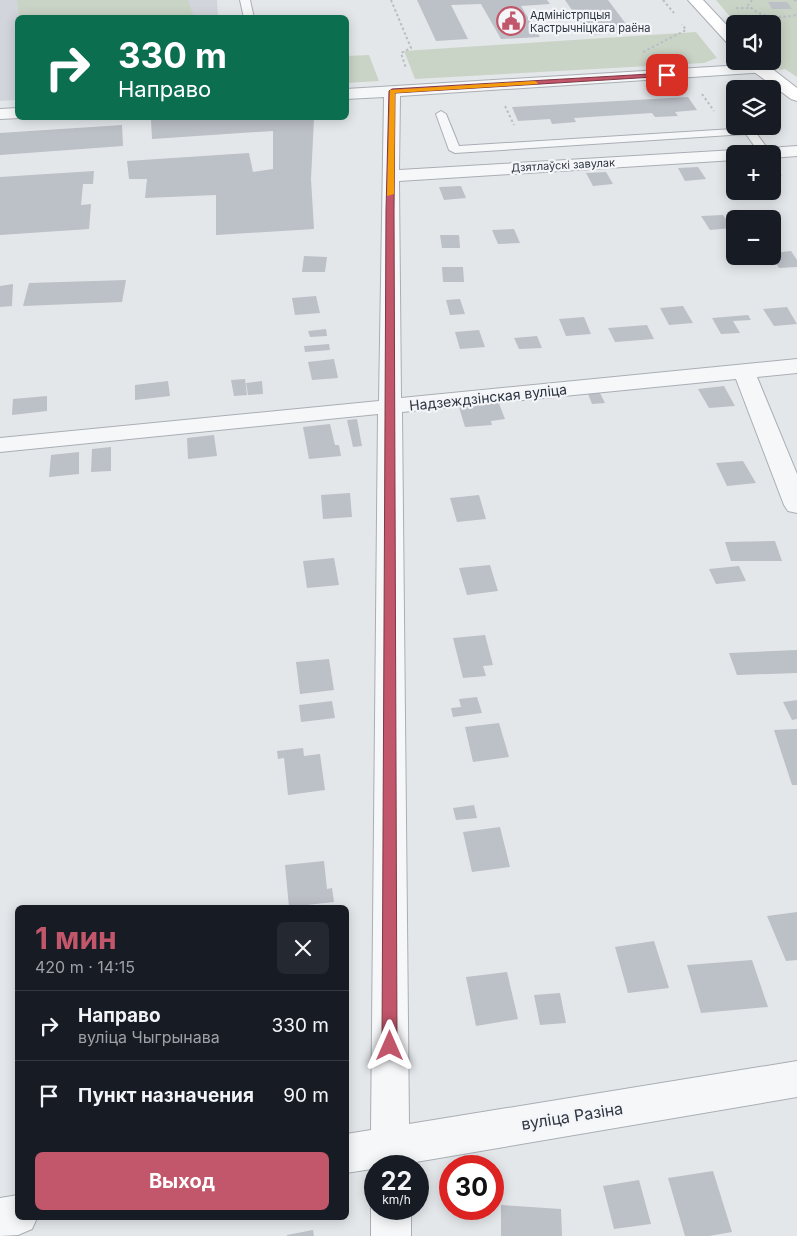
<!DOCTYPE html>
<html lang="ru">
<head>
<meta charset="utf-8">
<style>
  body { margin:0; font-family:Inter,sans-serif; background:#242831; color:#f1f3f6; height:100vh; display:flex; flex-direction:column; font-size:19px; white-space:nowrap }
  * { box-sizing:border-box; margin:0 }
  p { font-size:16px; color:#9ea1a6 }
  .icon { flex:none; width:28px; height:28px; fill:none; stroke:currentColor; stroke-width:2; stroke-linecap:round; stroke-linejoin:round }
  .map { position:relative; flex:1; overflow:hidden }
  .details { position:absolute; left:15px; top:905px; width:334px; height:315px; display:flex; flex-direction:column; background:#171b24; border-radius:8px; box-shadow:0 2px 12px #0003 }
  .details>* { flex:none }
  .guide { position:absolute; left:15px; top:15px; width:334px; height:105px; border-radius:8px; box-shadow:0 2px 12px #0003; background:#0b6e4f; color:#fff; overflow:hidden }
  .buttons { position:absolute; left:726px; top:15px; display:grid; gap:10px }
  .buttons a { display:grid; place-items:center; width:55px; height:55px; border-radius:8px; background:#171b24; box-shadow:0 2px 12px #0003; font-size:25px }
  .speed { position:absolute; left:364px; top:1155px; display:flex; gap:10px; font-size:25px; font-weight:700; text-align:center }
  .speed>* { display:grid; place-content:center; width:65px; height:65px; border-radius:50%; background:#171b24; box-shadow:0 2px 12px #0003; line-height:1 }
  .speed small { font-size:12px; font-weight:400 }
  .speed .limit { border:8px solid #d22; background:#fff; color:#111 }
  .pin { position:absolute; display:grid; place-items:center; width:42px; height:42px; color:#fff; margin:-21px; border-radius:10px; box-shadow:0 2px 8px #0006 }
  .me { position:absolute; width:55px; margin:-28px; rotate:0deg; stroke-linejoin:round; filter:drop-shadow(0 0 4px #0008) }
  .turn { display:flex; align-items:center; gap:18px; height:105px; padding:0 20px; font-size:22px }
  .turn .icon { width:65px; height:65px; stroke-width:2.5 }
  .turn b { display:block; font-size:35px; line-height:42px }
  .round { display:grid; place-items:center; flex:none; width:52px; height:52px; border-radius:8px; background:#242831 }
  .summary { display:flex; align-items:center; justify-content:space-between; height:85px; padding:0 20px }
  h1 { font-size:30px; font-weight:700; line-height:38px; color:#c2566a }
  .primary-button { display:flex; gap:10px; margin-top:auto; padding:10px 20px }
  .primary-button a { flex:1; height:58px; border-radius:8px; background:#c2566a; color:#fff; font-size:20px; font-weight:700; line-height:58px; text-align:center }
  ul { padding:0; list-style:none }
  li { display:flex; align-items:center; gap:15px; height:70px; padding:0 20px; border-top:1px solid #363941 }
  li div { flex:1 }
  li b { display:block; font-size:19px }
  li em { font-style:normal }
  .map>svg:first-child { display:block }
</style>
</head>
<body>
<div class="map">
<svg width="797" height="1236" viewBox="0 0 797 1236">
  <rect width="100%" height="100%" fill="#e4e7ea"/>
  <polygon fill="#d2d6dc" points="0,0 217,0 218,17 18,18 17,100 0,101"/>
  <g fill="#cad4c6">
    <polygon points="17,0 188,0 194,17 19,17"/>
    <polygon points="716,0 797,0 797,77 785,69 780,70 769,61 772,61 772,24 736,24"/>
    <polygon points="696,32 717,58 704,63 415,79 404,51"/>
    <polygon points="369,55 379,81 346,83 346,56"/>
  </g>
  <g fill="#bcc0c7">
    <polygon points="417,0 547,0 550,4 521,6 540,37 501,39 481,4 451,5 468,39 436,41"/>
    <polygon points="565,0 608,0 632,32 589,35"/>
    <polygon points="768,2 787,2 792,9 772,9"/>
    <polygon points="688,97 697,110 675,112 678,116 655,117 652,113 574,118 576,122 552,124 550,119 518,121 512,107"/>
    <polygon points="206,118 314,118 311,179 314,229 216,235 216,195 145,198 147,179 129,179 127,161 249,153 253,172 273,169 273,131 152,139 151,120"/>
    <polygon points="122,125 123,146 0,155 0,133"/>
    <polygon points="772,164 782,176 772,177"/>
    <polygon points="698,167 706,179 685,181 678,168"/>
    <polygon points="94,171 93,184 83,184 81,205 91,204 89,229 0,235 0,177"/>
    <polygon points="606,172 613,184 593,186 586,173"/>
    <polygon points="461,186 466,198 444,200 439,187"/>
    <polygon points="723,215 732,228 710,230 701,216"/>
    <polygon points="514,229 520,243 498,244 492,230"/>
    <polygon points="440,235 459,235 460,248 442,248"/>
    <polygon points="791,251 797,260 797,267 779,268 771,256 772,253"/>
    <polygon points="304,256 327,257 325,272 302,272"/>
    <polygon points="442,267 463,267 464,282 443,282"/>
    <polygon points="126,280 122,302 23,306 29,283"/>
    <polygon points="13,284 12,306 0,307 0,286"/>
    <polygon points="316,296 320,313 295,315 292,298"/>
    <polygon points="460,299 465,314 450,315 446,300"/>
    <polygon points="683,306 693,323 669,325 660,308"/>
    <polygon points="787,307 797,324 774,326 763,309"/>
    <polygon points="748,315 751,320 733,321 740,333 721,334 712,318"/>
    <polygon points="584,317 591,334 566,336 559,319"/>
    <polygon points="647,325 654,339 615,342 608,328"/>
    <polygon points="326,329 327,336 310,337 308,331"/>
    <polygon points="479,330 485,347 460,349 455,332"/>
    <polygon points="537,336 542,348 519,349 514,338"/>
    <polygon points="329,344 330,350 305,352 304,346"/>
    <polygon points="334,359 338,378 312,380 308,362"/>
    <polygon points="245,379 247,395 234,396 231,380"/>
    <polygon points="168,381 170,396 135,400 135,385"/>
    <polygon points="262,381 263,394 248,395 246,383"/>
    <polygon points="724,386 735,406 709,408 698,389"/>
    <polygon points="600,393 605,403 592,404 588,394"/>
    <polygon points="47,396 47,411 12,415 13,399"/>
    <polygon points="498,401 505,419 491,421 492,425 465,427 459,407 485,405 485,402"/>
    <polygon points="357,419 362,446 353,447 347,420"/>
    <polygon points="330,424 335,445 339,445 341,456 309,459 303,427"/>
    <polygon points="214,435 217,456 188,459 187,438"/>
    <polygon points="111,447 111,471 91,472 92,449"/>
    <polygon points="79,452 79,474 49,477 51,455"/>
    <polygon points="743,461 756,483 727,486 716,463"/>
    <polygon points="350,493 352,517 323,519 321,495"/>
    <polygon points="479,495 486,519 457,522 450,498"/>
    <polygon points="775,541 782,561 731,561 725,542"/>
    <polygon points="334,558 339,585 307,588 303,561"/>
    <polygon points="490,565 498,591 467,595 459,568"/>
    <polygon points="739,566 746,581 716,584 709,569"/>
    <polygon points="485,635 493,665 483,666 486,676 463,678 453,638"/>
    <polygon points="797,650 797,673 737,675 729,653"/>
    <polygon points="329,659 334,690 300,694 296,662"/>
    <polygon points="477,697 482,713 453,717 451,708 461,707 459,699"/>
    <polygon points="797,700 797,719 792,720 783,702"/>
    <polygon points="332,701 335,718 301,722 299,705"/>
    <polygon points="499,723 509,757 473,762 465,727"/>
    <polygon points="797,729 797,785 792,785 774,730"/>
    <polygon points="303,748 304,756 320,754 325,790 288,795 284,758 278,759 277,751"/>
    <polygon points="474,805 477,818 456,820 453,808"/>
    <polygon points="500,827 510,867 472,872 463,832"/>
    <polygon points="324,861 327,889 332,888 334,902 289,907 285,865"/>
    <polygon points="797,912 797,960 786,961 767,916"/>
    <polygon points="654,941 669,988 628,993 615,947"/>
    <polygon points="752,960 768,1007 701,1013 687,965"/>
    <polygon points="507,972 518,1019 476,1026 466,977"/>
    <polygon points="560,993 566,1023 540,1025 534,995"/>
    <polygon points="713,1171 732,1232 709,1236 685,1236 668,1178"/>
    <polygon points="639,1180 651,1224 614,1229 603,1186"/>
    <polygon points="501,1205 561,1209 562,1236 501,1236"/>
    <polygon points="313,1230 314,1236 287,1236 287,1235"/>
  </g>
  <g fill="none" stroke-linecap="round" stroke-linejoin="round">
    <defs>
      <g id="lane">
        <polygon points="240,0 250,0 254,18 244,18"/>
        <polygon points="441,111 446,114 459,146 749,128 753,129 771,153 760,154 746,134 455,153 449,150 436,114"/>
      </g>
      <g id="street">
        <polygon points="760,64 766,66 768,69 766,72 400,96 399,170 735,150 743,154 735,154 735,160 399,181 401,398 797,359 797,373 757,377 797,474 797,513 788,511 784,505 736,379 402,412 409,1124 797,1061 797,1097 410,1163 410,1166 375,1166 375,1177 372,1169 346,1173 346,1134 371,1130 378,414 0,452 0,438 379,401 384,97 346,99 346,89"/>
        <polygon points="18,108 18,118 20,118 0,119 0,109"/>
        <polygon points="797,146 797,156 772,158 772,154 745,154 748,150 754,149"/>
        <polygon points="18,1195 18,1218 37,1218 32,1229 18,1235 0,1236 0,1198"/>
        <polygon points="375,1199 375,1209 411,1209 411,1236 371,1236 371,1209"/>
      </g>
      <g id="secondary">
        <polygon points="688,0 703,0 735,34 735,48 730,46"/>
        <polygon points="745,61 762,61 797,88 797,101 791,99 754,72"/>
      </g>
    </defs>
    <use href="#lane" stroke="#a9aeb4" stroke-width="2"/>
    <use href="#street" stroke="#a9aeb4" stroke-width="2"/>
    <use href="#secondary" stroke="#a9aeb4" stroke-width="2"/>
    <g stroke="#babdc2" stroke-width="2" stroke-dasharray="2.5 2.5" stroke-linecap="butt">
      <polyline points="391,0 411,48 401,53 406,68"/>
      <polyline points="663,0 674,13"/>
      <path d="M752 0 748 5C761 19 780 18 797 15"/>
      <polyline points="794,0 797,1"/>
      <polyline points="736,8 749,8"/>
      <polyline points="767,24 773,16"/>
      <polyline points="643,52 686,30 682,24"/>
      <polyline points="702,94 714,111"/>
      <polyline points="505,106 514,125"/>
    </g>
    <use href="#lane" fill="#f6f7f9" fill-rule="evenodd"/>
    <use href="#street" fill="#f6f7f9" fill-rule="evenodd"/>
    <use href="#secondary" fill="#fff" fill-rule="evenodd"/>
  </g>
  <polygon fill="#c2566a" stroke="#7e3845" points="667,73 671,75 670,76 395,93 394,211 397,1046 395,1051 390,1053 384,1051 382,1046 386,211 389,91 392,89"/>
  <polygon fill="#f59e0b" points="535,81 538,83 537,84 395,93 394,194 387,196 390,90"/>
  <defs>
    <symbol id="civic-ring" viewBox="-11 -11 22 22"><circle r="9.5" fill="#f4f5f8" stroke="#c2566a" stroke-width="1.5"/><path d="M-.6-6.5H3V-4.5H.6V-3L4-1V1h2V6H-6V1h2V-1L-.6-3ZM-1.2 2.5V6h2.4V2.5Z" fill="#c2566a"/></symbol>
  </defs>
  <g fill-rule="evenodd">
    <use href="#civic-ring" x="495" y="5" width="32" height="32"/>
  </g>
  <g text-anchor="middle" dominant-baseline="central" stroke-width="4.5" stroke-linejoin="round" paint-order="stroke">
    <g font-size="11" fill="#2d3541" stroke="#f4f5f8" text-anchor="start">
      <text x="530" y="15">Адміністрпцыя<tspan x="530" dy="13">Кастрычніцкага раёна</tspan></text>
    </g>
    <g font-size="11" fill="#2d3541" stroke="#f4f5f8">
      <text transform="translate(563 165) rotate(-3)">Дзятлаўскі завулак</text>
    </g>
    <g font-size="14" fill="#2d3541" stroke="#f4f5f8">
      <text transform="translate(488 397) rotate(-6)">Надзеждзінская вуліца</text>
    </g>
    <g font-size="16" fill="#2d3541" stroke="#f4f5f8">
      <text transform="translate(572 1116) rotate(-9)">вуліца Разіна</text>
    </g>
  </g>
</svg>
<div class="buttons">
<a><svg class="icon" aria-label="sound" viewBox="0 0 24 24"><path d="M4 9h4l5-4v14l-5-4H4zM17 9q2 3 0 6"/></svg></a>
<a><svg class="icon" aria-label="layers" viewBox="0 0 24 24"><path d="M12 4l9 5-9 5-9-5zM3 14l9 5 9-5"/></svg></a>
<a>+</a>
<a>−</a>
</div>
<div class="speed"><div>22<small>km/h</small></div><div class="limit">30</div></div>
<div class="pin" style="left:667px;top:75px;background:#d93025"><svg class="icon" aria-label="arrive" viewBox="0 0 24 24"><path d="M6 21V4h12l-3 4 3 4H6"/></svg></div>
<svg class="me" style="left:390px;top:1046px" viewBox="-20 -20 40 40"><path d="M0-17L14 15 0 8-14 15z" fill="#c2566a" stroke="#fff" stroke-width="4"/></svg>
<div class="guide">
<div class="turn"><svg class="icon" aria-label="right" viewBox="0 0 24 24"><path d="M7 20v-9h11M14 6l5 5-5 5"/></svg><div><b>330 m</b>Направо</div></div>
</div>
<section class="details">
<div class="summary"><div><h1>1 мин</h1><p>420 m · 14:15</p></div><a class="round"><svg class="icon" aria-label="close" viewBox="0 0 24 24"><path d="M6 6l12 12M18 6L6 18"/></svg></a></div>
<ul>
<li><svg class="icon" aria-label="right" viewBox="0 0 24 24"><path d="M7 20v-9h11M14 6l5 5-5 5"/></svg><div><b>Направо</b><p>вуліца Чыгрынава</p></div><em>330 m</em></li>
<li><svg class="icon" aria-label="arrive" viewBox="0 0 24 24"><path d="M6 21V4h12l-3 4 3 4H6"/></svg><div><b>Пункт назначения</b></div><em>90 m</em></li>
</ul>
<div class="primary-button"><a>Выход</a></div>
</section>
</div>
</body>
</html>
